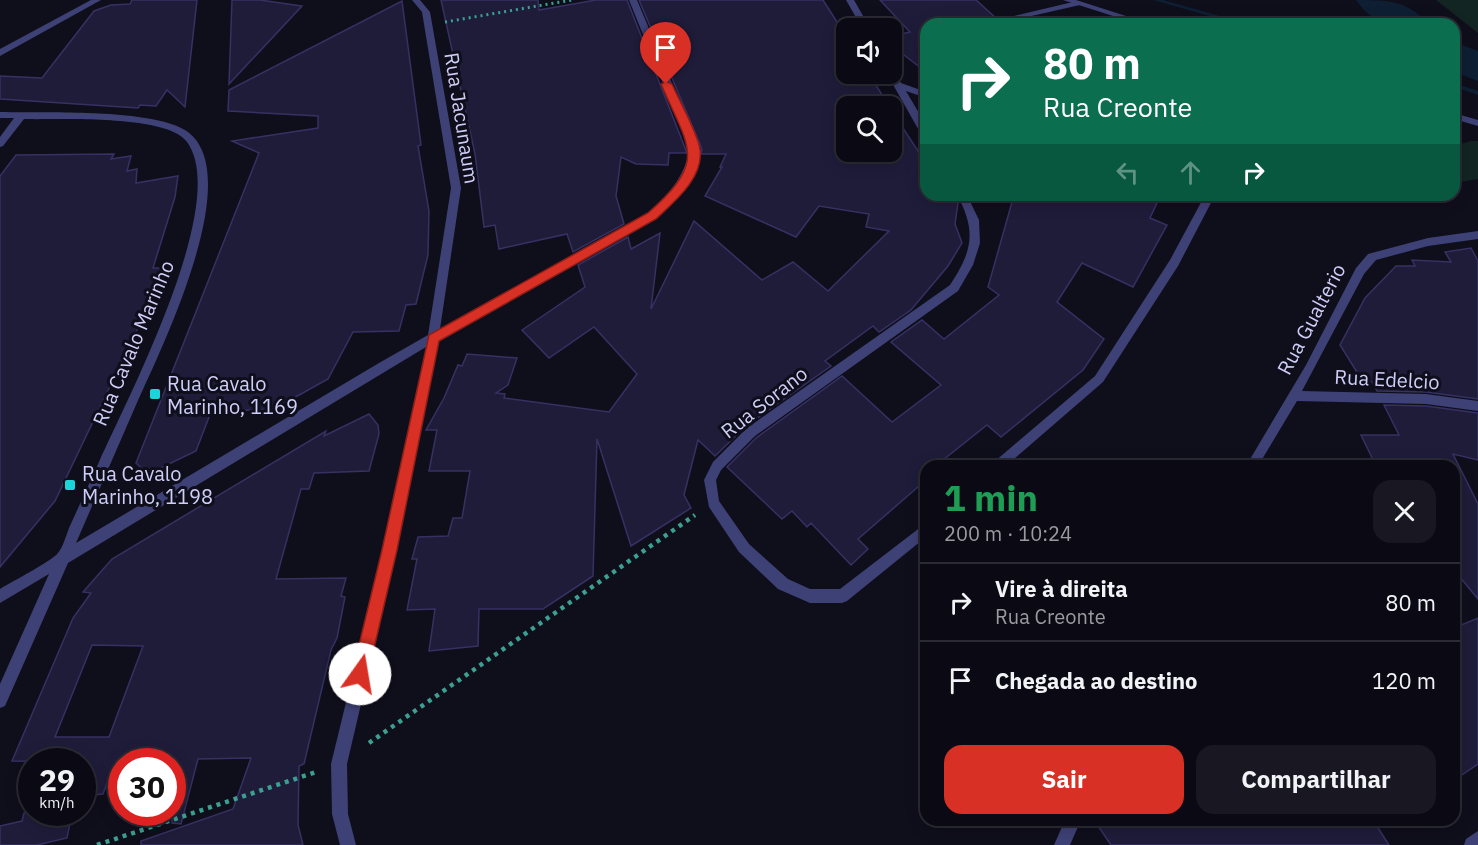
<!DOCTYPE html>
<html lang="pt">
<head>
<meta charset="utf-8">
<style>
  body { margin:0; font-family:"IBM Plex Sans",sans-serif; background:#191822; color:#f1f3f6; height:100vh; display:flex; flex-direction:column; font-size:22px; white-space:nowrap }
  * { box-sizing:border-box; margin:0 }
  p { font-size:20px; color:#9a9aa0 }
  .icon { flex:none; width:33px; height:33px; fill:none; stroke:currentColor; stroke-width:2; stroke-linecap:round; stroke-linejoin:round }
  .map { position:relative; flex:1; overflow:hidden }
  .drawer { position:absolute; left:920px; top:460px; width:540px; height:366px; display:flex; flex-direction:column; background:#0b0a14; border-radius:18px; box-shadow:0 3px 15px #0003,0 0 0 2px #2b2b34 }
  .drawer>* { flex:none }
  .hud { position:absolute; left:920px; top:18px; width:540px; height:183px; border-radius:18px; box-shadow:0 3px 15px #0003,0 0 0 2px #2b2b34; background:#0b6e4f; color:#fff; overflow:hidden }
  .tools { position:absolute; left:836px; top:18px; display:grid; gap:12px }
  .tools a { display:grid; place-items:center; width:66px; height:66px; border-radius:12px; background:#0b0a14; box-shadow:0 3px 15px #0003,0 0 0 2px #2b2b34; font-size:30px }
  .speed { position:absolute; left:18px; top:748px; display:flex; gap:12px; font-size:30px; font-weight:700; text-align:center }
  .speed>* { display:grid; place-content:center; width:78px; height:78px; border-radius:50%; background:#0b0a14; box-shadow:0 3px 15px #0003,0 0 0 2px #2b2b34; line-height:1 }
  .speed small { font-size:15px; font-weight:400 }
  .speed .limit { border:9px solid #d22; background:#fff; color:#111 }
  .pin { position:absolute; display:grid; place-items:center; width:51px; height:51px; color:#fff; margin:-62px -26px; border-radius:50% 50% 50% 0; rotate:-45deg; box-shadow:0 0 6px #0007 }
  .pin .icon { rotate:45deg }
  .me { position:absolute; width:66px; margin:-33px; rotate:13deg; stroke-linejoin:round; filter:drop-shadow(0 0 4px #0008) }
  .turn { display:flex; align-items:center; gap:21px; height:126px; padding:0 24px; font-size:27px }
  .turn .icon { width:78px; height:78px; stroke-width:2.5 }
  .turn b { display:block; font-size:42px; line-height:51px }
  .lanes { display:flex; align-items:center; height:57px; padding:0 24px; background:#0003; justify-content:center; gap:30px; direction:ltr }
  .lanes .off { opacity:.35 }
  .round { display:grid; place-items:center; flex:none; width:63px; height:63px; border-radius:18px; background:#191822 }
  .head { display:flex; align-items:center; justify-content:space-between; height:102px; padding:0 24px }
  h1 { font-size:36px; font-weight:700; line-height:45px; color:#1e9e55 }
  .action { display:flex; gap:12px; margin-top:auto; padding:12px 24px }
  .action a { flex:1; height:69px; border-radius:18px; background:#d93025; color:#fff; font-size:24px; font-weight:700; line-height:69px; text-align:center }
  .action a+a { background:#191822; color:#f1f3f6 }
  ul { padding:0; list-style:none }
  li { display:flex; align-items:center; gap:18px; height:78px; padding:0 24px; border-top:2px solid #2b2b34 }
  li div { flex:1 }
  li b { display:block; font-size:22px }
  li em { font-style:normal }
  .map>svg:first-child { display:block }
</style>
</head>
<body>
<div class="map">
<svg width="1478" height="845" viewBox="0 0 1478 845">
  <rect width="100%" height="100%" fill="#0f0e1b"/>
  <g fill="#122522">
    <polygon points="1436,0 1478,0 1478,33"/>
    <polygon points="1471,141 1478,141 1478,179 1454,183 1454,146"/>
  </g>
  <g fill="none" stroke-linecap="round" stroke-linejoin="round">
    <g fill="#0e1f34" fill-rule="evenodd">
      <polygon points="1153,0 1163,0 1248,24 1238,24"/>
      <polygon points="1454,83 1478,91 1478,95 1454,87"/>
    </g>
    <g fill="#0e1f34" fill-rule="evenodd">
      <path d="M1356 0C1386 0 1408 0 1428 24 1397 24 1376 29 1356 0Z"/>
      <polygon points="1454,42 1478,51 1478,81 1454,72"/>
    </g>
  </g>
  <g fill="#1f1c3a" stroke="#363163" stroke-width="1.5" fill-rule="evenodd">
    <polygon points="132,0 197,0 185,107 167,90 156,106 140,105 138,108 0,99 0,76 42,78 94,11 111,5 130,4"/>
    <polygon points="232,0 260,0 302,6 229,84"/>
    <polygon points="441,0 538,0 539,10 596,0 627,0 687,153 669,153 668,165 636,164 621,157 616,196 624,224 573,252 567,234 499,249 495,225 484,227 475,154"/>
    <polygon points="639,0 823,0 846,36 846,74 869,74 889,106 846,106 846,152 891,152 891,110 926,163 926,195 955,195 958,203 955,224 962,243 948,266 911,310 879,332 873,326 825,361 831,366 746,426 715,456 698,440 684,495 691,508 631,546 597,439 593,576 543,609 479,609 478,646 429,651 435,609 407,610 417,559 412,559 418,537 448,536 453,518 462,518 470,471 429,471 437,430 426,430 444,398 458,365 462,366 467,354 517,358 508,385 496,393 505,394 504,398 609,412 637,374 594,327 549,358 522,330 585,287 578,265 628,237 631,249 660,233 651,309 694,221 762,280 793,262 828,291 889,231 866,227 869,214 819,206 796,237 705,196 722,167 720,167 726,154 701,154 702,149"/>
    <polygon points="880,0 976,0 996,18 984,21 983,24 926,24 926,72 891,45 891,36 910,32"/>
    <polygon points="402,1 421,145 418,146 429,211 428,255 416,304 406,305 399,331 353,332 328,379 301,394 272,409 211,412 196,451 148,474 136,463 259,153 232,141 318,128 318,116 228,111 229,90"/>
    <polygon points="114,154 111,159 131,156 127,171 137,169 136,183 178,176 175,197 153,268 162,268 143,309 147,309 55,501 0,567 0,176 16,155"/>
    <polygon points="1014,195 1133,195 1157,203 1150,218 1167,225 1133,287 1082,263 1057,302 1104,339 1083,370 1001,437 987,425 938,464 940,466 926,466 926,480 858,539 868,549 851,565 811,523 807,527 792,511 782,519 727,467 756,438 842,376 892,422 941,385 891,342 922,320 944,339 999,295 988,287"/>
    <polygon points="1471,248 1478,261 1478,399 1426,392 1377,391 1372,382 1363,382 1340,345 1365,298 1396,266 1415,266 1412,260 1451,262 1445,252"/>
    <polygon points="1384,405 1426,406 1478,413 1478,460 1453,454 1478,504 1478,599 1454,570 1454,466 1376,466 1361,435 1399,435"/>
    <path d="M369 414 378 425 379 434 369 471 314 473 309 489H301L276 579 346 578 341 596 345 597 337 638 331 650 304 764 299 766 298 825 303 845H141V841L233 809 251 758 198 759 181 824 172 823V762H122V783H107L103 794 82 796V762L12 761 73 618 91 593 83 592 112 559 326 431 324 436ZM92 645 143 646 109 737H55Z"/>
    <polygon points="1478,618 1478,764 1454,780 1454,628"/>
    <polygon points="24,813 72,813 67,838 37,845 0,845 0,826 22,821"/>
    <polygon points="1094,820 1373,820 1389,845 1111,845"/>
  </g>
  <g fill="none" stroke-linecap="round" stroke-linejoin="round">
    <polyline stroke="#3ba091" stroke-width="3" stroke-dasharray="2 4" stroke-linecap="butt" points="445,22 572,0"/>
    <g stroke="#3ba091" stroke-width="4.5" stroke-dasharray="4 5" stroke-linecap="butt">
      <polyline points="369,743 695,515"/>
      <polyline points="97,845 316,772"/>
    </g>
    <polygon fill="#3e4175" fill-rule="evenodd" points="1077,1 1081,3 1080,5 996,24 985,23"/>
    <g fill="#3e4175" fill-rule="evenodd">
      <polygon points="91,0 101,0 0,56 0,49"/>
      <path d="M412 0H420L430 12 461 188 440 329 648 213C669 195 683 178 690 150L629 0H637L700 150C693 179 677 198 656 219L439 340 397 550 347 764 348 814 356 845H340L332 814 331 764 383 550 426 347 68 563 5 706 0 708V684L49 574 0 603V589C11 582 52 561 58 553 63 547 66 536 69 528 79 506 89 484 99 462 127 399 231 202 187 142 167 114 57 120 24 119L3 146 0 147V137L14 118H0V112C43 113 157 108 188 132 247 177 159 353 136 405 116 451 96 497 76 543L379 363 428 335 451 188 422 12Z"/>
      <polygon points="846,0 854,0 870,28 862,28"/>
      <polygon points="1063,0 1076,0 1151,24 1138,24"/>
      <polygon points="891,70 894,71 901,83 926,92 926,98 906,91 926,125 926,137 921,134 887,74 891,74"/>
      <polygon points="1454,113 1478,120 1478,126 1454,119"/>
      <path d="M957 195H967L979 220 980 243 973 265 958 291 755 436 721 470 716 480 719 501 749 544 788 579 810 589H840L926 523V537L847 601 842 603H810L778 589 739 552 709 507 704 480 713 462 747 428 950 285C972 252 977 231 957 195Z"/>
      <polygon points="1205,195 1220,195 1213,199 1178,266 1103,382 1006,466 992,466 994,462 1095,376 1170,260"/>
      <polygon points="1478,231 1478,239 1428,246 1376,260 1364,274 1302,391 1426,394 1478,401 1478,411 1426,404 1297,401 1258,466 1246,466 1306,365 1356,268 1368,254 1428,238"/>
      <polygon points="1065,820 1081,820 1070,845 1054,845"/>
      <polygon points="1478,831 1478,845 1464,845 1466,839"/>
    </g>
  </g>
  <path fill="#d93025" stroke="#8d1f18" stroke-width="1.5" d="M666 81 672 84C679 100 698 134 700 149 704 178 674 202 656 219L439 341 397 550 368 674 366 680 360 682 354 680 352 674 382 550 429 335 648 213C708 160 689 149 661 84Z"/>
  <g fill="#1bd6d8" stroke="#0f0e1b" stroke-width="2">
    <rect x="149" y="388" width="12" height="12" rx="3"/>
    <rect x="64" y="479" width="12" height="12" rx="3"/>
  </g>
  <g text-anchor="middle" dominant-baseline="central" stroke-width="6" stroke-linejoin="round" paint-order="stroke">
    <g font-size="20" fill="#cfcef9" stroke="#0f0e1b">
      <text transform="translate(462 118) rotate(81)">Rua Jacunaum</text>
      <text transform="translate(1311 319) rotate(-62)">Rua Gualterio</text>
      <text transform="translate(133 343) rotate(-67)">Rua Cavalo Marinho</text>
      <text transform="translate(1387 379) rotate(3)">Rua Edelcio</text>
      <text transform="translate(764 402) rotate(-38)">Rua Sorano</text>
    </g>
    <g font-size="20" fill="#cfcef9" stroke="#0f0e1b" text-anchor="start">
      <text x="167" y="383">Rua Cavalo<tspan x="167" dy="23">Marinho, 1169</tspan></text>
      <text x="82" y="473">Rua Cavalo<tspan x="82" dy="23">Marinho, 1198</tspan></text>
    </g>
  </g>
</svg>
<div class="tools">
<a><svg class="icon" aria-label="sound" viewBox="0 0 24 24"><path d="M4 9h4l5-4v14l-5-4H4zM17 9q2 3 0 6"/></svg></a>
<a><svg class="icon" aria-label="search" viewBox="0 0 24 24"><circle cx="10" cy="10" r="6"/><path d="M15 15l6 6"/></svg></a>
</div>
<div class="speed"><div>29<small>km/h</small></div><div class="limit">30</div></div>
<div class="pin" style="left:666px;top:84px;background:#d93025"><svg class="icon" aria-label="arrive" viewBox="0 0 24 24"><path d="M6 21V4h12l-3 4 3 4H6"/></svg></div>
<svg class="me" style="left:360px;top:674px" viewBox="-20 -20 40 40"><circle r="19" fill="#fff"/><path d="M0-13L10 11 0 6-10 11z" fill="#d93025"/></svg>
<div class="hud">
<div class="turn"><svg class="icon" aria-label="right" viewBox="0 0 24 24"><path d="M7 20v-9h11M14 6l5 5-5 5"/></svg><div><b>80 m</b>Rua Creonte</div></div>
<div class="lanes"><svg class="icon off" aria-label="left" viewBox="0 0 24 24"><path d="M17 20v-9H6M10 6l-5 5 5 5"/></svg><svg class="icon off" aria-label="ahead" viewBox="0 0 24 24"><path d="M12 20V5M6 11l6-6 6 6"/></svg><svg class="icon" aria-label="right" viewBox="0 0 24 24"><path d="M7 20v-9h11M14 6l5 5-5 5"/></svg></div>
</div>
<section class="drawer">
<div class="head"><div><h1>1 min</h1><p>200 m · 10:24</p></div><a class="round"><svg class="icon" aria-label="close" viewBox="0 0 24 24"><path d="M6 6l12 12M18 6L6 18"/></svg></a></div>
<ul>
<li><svg class="icon" aria-label="right" viewBox="0 0 24 24"><path d="M7 20v-9h11M14 6l5 5-5 5"/></svg><div><b>Vire à direita</b><p>Rua Creonte</p></div><em>80 m</em></li>
<li><svg class="icon" aria-label="arrive" viewBox="0 0 24 24"><path d="M6 21V4h12l-3 4 3 4H6"/></svg><div><b>Chegada ao destino</b></div><em>120 m</em></li>
</ul>
<div class="action"><a>Sair</a><a>Compartilhar</a></div>
</section>
</div>
</body>
</html>
